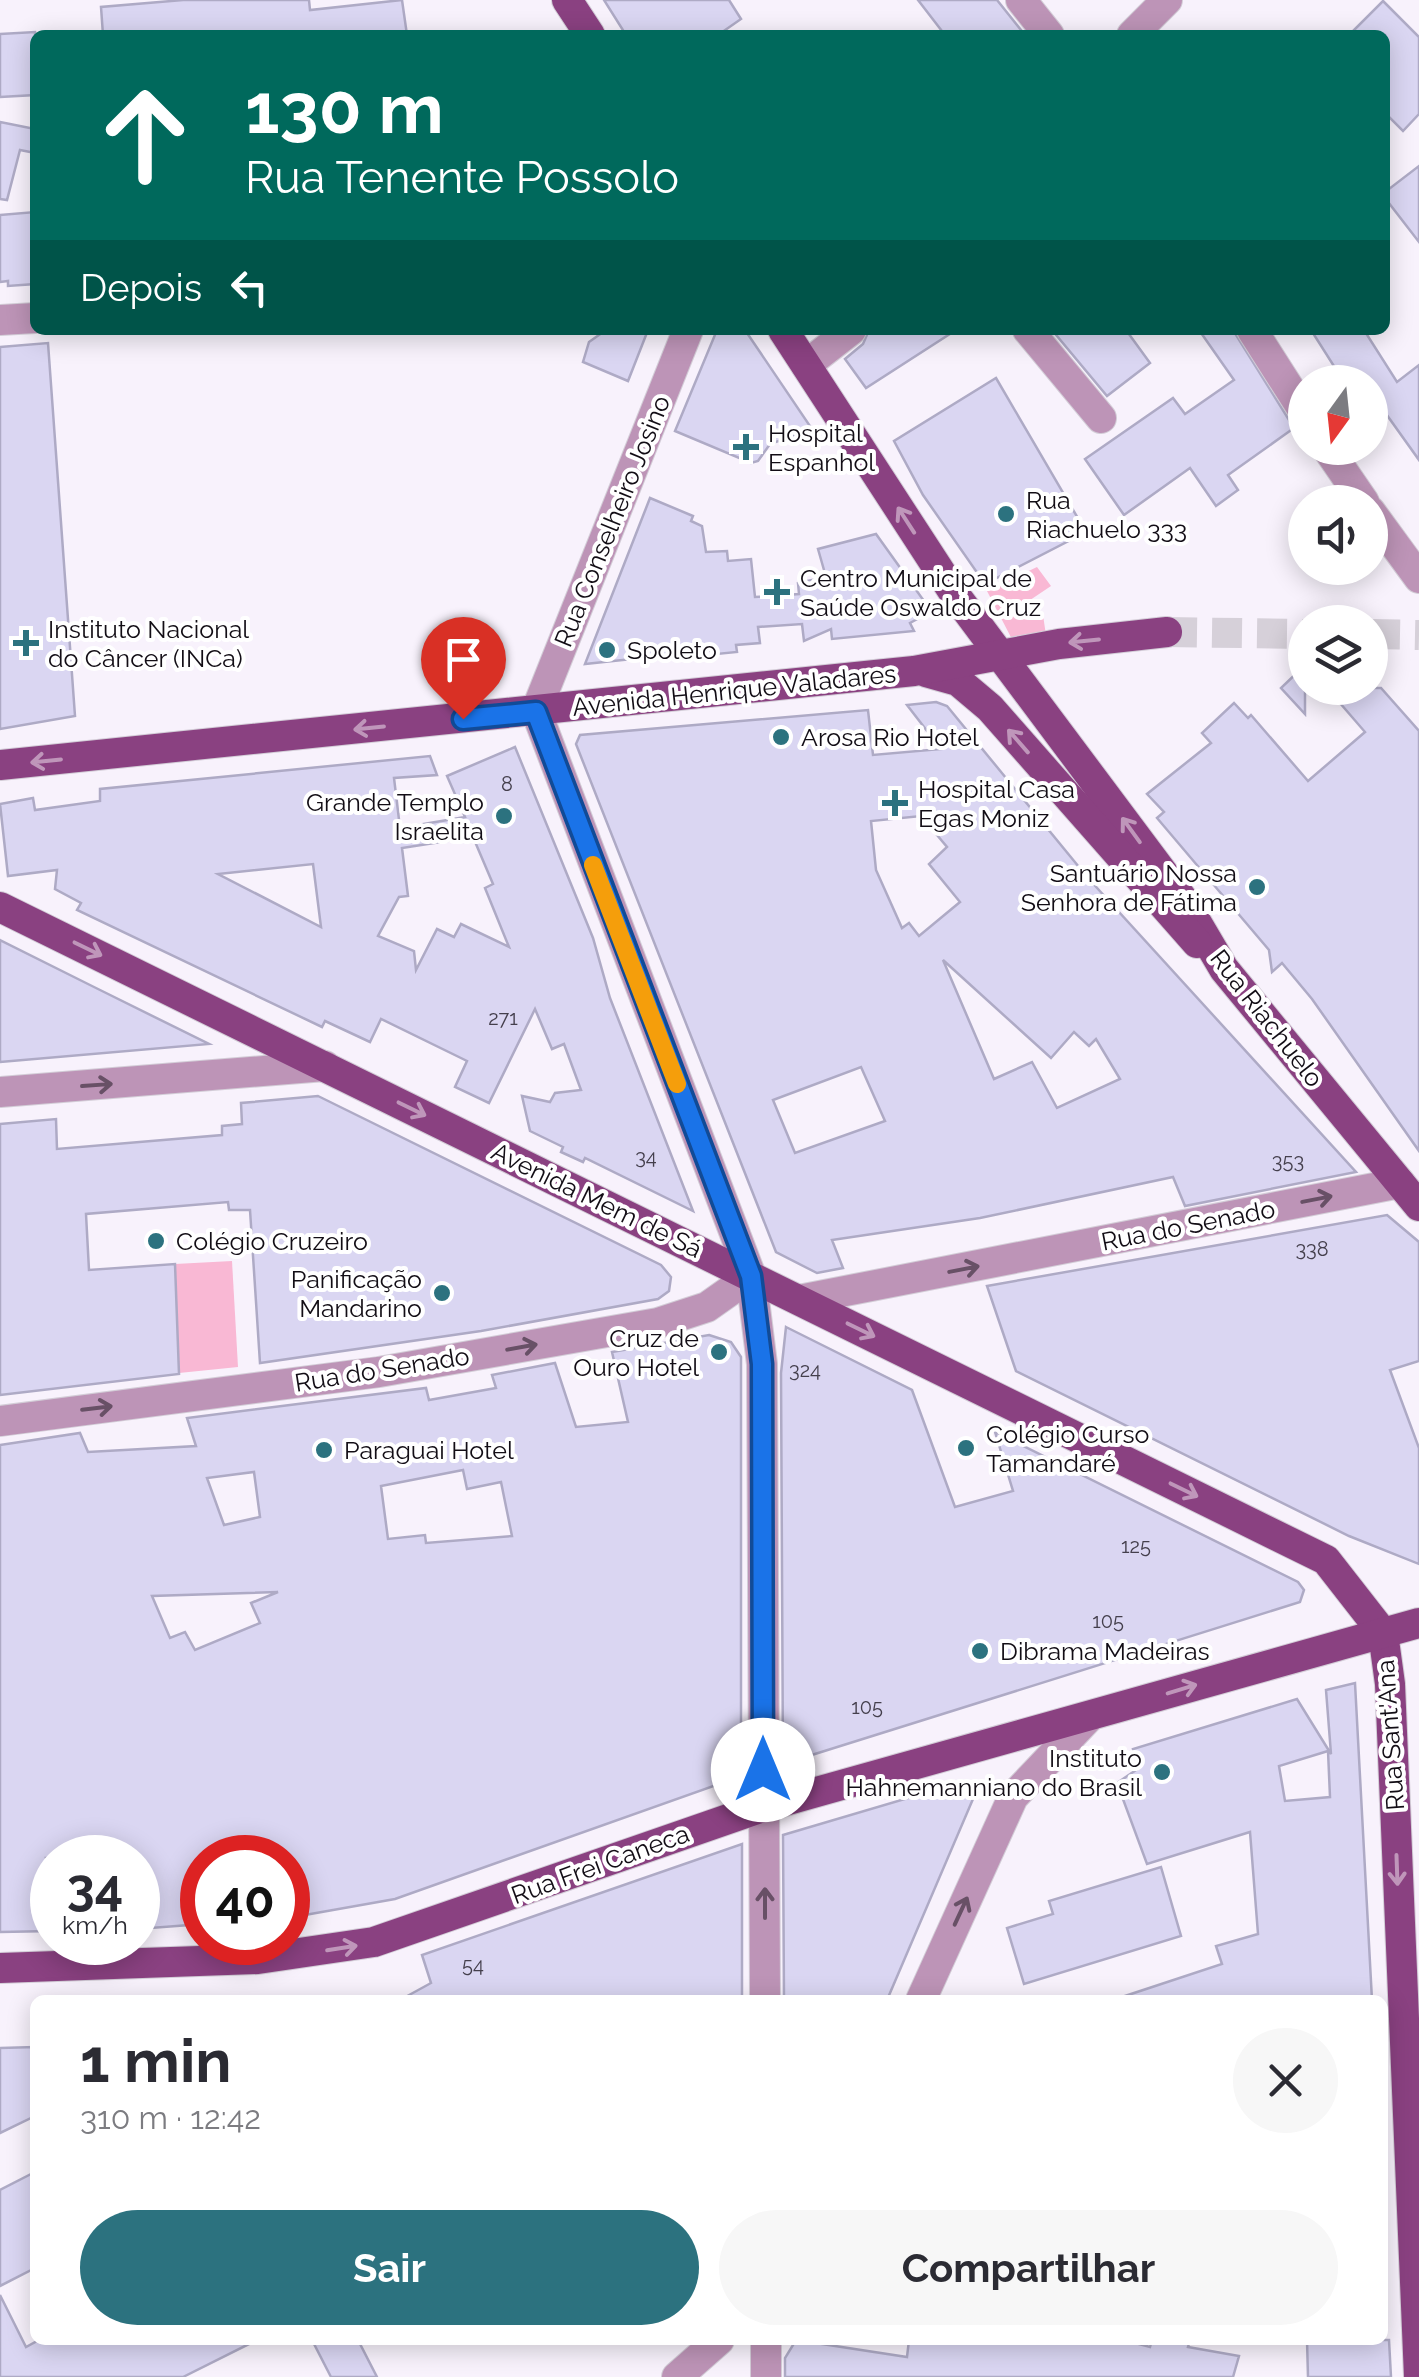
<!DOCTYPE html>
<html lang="pt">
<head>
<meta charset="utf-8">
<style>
  body { margin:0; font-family:Raleway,sans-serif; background:#f7f7f7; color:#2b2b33; height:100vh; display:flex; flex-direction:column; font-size:38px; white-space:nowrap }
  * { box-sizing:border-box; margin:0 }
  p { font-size:32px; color:#7c7c81 }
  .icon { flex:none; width:55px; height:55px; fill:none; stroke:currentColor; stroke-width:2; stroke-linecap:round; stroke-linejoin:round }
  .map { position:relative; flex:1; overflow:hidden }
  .drawer { position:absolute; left:30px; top:1995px; width:1358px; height:350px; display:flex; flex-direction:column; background:#fff; border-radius:15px; box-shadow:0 5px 25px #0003 }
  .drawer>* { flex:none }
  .banner { position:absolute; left:30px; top:30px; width:1360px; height:305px; border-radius:15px; box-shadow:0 5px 25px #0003; background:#00695c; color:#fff; overflow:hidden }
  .needle { width:65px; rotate:195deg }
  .buttons { position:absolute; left:1288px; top:365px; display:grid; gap:20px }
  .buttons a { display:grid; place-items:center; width:100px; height:100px; border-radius:50%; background:#fff; box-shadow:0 5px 25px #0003; font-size:50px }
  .speed { position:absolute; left:30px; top:1835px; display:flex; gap:20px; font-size:50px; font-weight:700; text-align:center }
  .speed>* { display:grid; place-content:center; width:130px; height:130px; border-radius:50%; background:#fff; box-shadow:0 5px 25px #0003; line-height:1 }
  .speed small { font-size:25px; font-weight:400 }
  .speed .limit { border:15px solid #d22; background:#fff; color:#111 }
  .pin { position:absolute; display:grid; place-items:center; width:85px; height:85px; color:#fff; margin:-102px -42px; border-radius:50% 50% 50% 0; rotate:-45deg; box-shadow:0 0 10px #0007 }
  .pin .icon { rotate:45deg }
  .me { position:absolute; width:110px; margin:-55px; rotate:0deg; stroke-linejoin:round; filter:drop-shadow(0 0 8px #0008) }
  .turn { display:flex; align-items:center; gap:35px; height:210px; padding:0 50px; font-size:45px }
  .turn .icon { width:130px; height:130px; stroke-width:2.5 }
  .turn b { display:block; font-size:70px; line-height:85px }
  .then { display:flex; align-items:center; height:95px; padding:0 50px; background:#0003; gap:20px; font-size:38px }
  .round { display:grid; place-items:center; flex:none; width:105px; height:105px; border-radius:52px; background:#f7f7f7 }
  .summary { display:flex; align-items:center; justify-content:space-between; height:170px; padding:0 50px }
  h1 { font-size:60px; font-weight:700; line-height:75px }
  .button { display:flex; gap:20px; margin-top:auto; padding:20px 50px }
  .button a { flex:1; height:115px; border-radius:60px; background:#2c727f; color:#fff; font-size:40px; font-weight:700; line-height:115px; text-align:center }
  .button a+a { background:#f7f7f7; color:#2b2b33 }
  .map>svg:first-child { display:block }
</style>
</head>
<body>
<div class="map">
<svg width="1419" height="2377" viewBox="0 0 1419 2377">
  <rect width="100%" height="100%" fill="#f8f2fc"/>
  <g fill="#f9b8d4">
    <polygon points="1037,567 1051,586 1005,617 1043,615 1047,642 1016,647 987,591"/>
    <polygon points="232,1261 238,1367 179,1373 175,1264"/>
  </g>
  <g fill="#dad6f2" stroke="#aeaac5" stroke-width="2.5" fill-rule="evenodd">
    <polygon points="183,0 309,0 310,10 402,0 407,35 103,35 101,7"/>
    <polygon points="604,0 729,0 741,19 718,35 626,35"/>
    <polygon points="918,0 997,0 1025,35 945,35"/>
    <polygon points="1383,1 1419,37 1419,114 1403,131 1385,113 1385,35 1349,35"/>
    <polygon points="35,32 35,95 0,97 0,34"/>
    <polygon points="0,122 35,129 35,153 20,150 7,200 0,199"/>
    <polygon points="1419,166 1419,242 1385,198 1385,192"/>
    <polygon points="35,212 35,284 8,286 8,281 0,282 0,215"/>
    <polygon points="606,330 648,330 628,381 583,362 589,342"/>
    <polygon points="717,330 745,330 812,429 770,444 758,461 751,463 675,431"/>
    <polygon points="869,330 956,330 866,388 845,359 863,344"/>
    <polygon points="1052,330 1126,330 1150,363 1107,396"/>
    <polygon points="1199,330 1233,330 1294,428 1228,475 1238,490 1216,506 1190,468 1124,515 1085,459 1173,398 1185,414 1234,380"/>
    <polygon points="1311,330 1364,330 1397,382 1419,365 1419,460 1379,404 1370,410 1370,382 1344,382"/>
    <polygon points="48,343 75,716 0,729 0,347"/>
    <polygon points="996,378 1086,532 985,584 923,495 894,441"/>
    <polygon points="650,498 693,516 691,521 702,526 706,552 727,551 728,561 751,559 755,597 799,594 798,583 826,577 818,549 876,534 924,601 921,617 910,623 914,631 832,639 831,629 804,641 802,624 758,627 760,643 736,645 737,652 717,654 716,650 585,664"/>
    <polygon points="1305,665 1305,714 1281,688"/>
    <polygon points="1327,688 1381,688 1419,731 1419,1151 1312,999 1282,963 1272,972 1269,950 1157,818 1164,812 1147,794 1211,743 1202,733 1234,703 1248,718 1251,715 1308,781 1365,732"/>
    <path d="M936 702 947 706 1088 878 1356 1172 1185 1206 1173 1177 980 1218 832 1240 843 1268 817 1273 776 1252 576 744 580 735 868 710 873 755 941 749 907 705ZM921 816 947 847 929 864 960 902 919 936 909 923 902 928 876 870 871 821ZM943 960 1051 1058 1074 1032 1089 1046 1096 1039 1120 1079 1057 1108 1032 1062 994 1079ZM861 1067 885 1121 795 1153 773 1100Z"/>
    <path d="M515 747 593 938 610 998 693 1211 585 1158 583 1162 561 1152 563 1147 530 1131 522 1096 550 1102 555 1093 581 1090 564 1044 552 1049 535 1009 489 1103 455 1087 467 1061 381 1019 370 1042 325 1021 322 1027 77 910 81 903 55 889 57 870 8 876 0 804 33 798 35 810 100 801V789L430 756 437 775 394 778 400 828 465 817 447 776ZM473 837 493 884 485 888 509 947 461 924 454 937 437 929 416 970 414 951 378 936 399 897 408 896 402 848ZM313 864 321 927 218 874Z"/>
    <polygon points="0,940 94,987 209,1044 0,1062"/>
    <polygon points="318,1096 661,1265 671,1277 669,1291 658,1299 481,1331 260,1363 250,1210 229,1210 228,1202 86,1214 89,1270 175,1264 179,1374 0,1395 0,1124 56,1119 57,1149 222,1135 222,1126 242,1124 241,1103"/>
    <polygon points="1387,1215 1419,1242 1419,1361 1390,1370 1419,1448 1419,1564 1349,1536 1016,1371 987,1286"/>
    <polygon points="786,1327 912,1390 955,1507 1013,1491 995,1432 1298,1582 1304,1590 1300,1602 783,1764 781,1373"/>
    <path d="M709 1335 731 1342 741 1357V1767L736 1778 395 1899 288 1918V1858H202V1924L138 1929V1858H46L52 1877V1931L0 1932V1445L80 1433 88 1452 196 1446 187 1418 426 1388 429 1400 496 1388 492 1375 555 1363 576 1427 628 1422 612 1352ZM463 1470 467 1489 501 1482 512 1536 426 1543 425 1535 388 1539 381 1486ZM254 1472 260 1517 224 1525 207 1478ZM278 1592 251 1603 260 1623 195 1650 185 1632 170 1638 152 1596Z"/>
    <path d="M1355 1683 1372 2000H1125V1996L1222 1964 1216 1946 1258 1934 1250 1832 1147 1864 1117 1783 1139 1768 1133 1749 1297 1699 1331 1754 1326 1690ZM1328 1751 1330 1797 1285 1801 1279 1766Z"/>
    <polygon points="962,1782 976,1792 887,2000 784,2000 783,1835"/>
    <polygon points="742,1844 742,2000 400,2000 431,1983 422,1955"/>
    <polygon points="1161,1867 1181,1936 1024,1984 1007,1928 1053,1914 1049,1901"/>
    <polygon points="35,2047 35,2116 0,2133 0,2048"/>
    <polygon points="35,2172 35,2268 0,2286 0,2190"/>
    <polygon points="0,2295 26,2347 39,2340 257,2340 183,2377 0,2377"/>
    <polygon points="312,2340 358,2340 377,2377 331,2377"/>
    <polygon points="796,2340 907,2357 909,2340 1124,2340 1150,2347 1152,2340 1190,2340 1188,2347 1239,2356 1233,2377 785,2377 785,2358"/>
    <polygon points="1307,2340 1389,2340 1391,2377 1308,2377"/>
  </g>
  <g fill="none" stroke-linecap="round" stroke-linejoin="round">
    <g stroke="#d6d0d9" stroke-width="30" stroke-dasharray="30 15" stroke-linecap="butt">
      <polyline points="1167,632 1305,634"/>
      <polyline points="1370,634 1419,635"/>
    </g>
    <defs>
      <g id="minor">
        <polyline points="1021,0 1049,35"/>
        <polyline points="1132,35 1167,0"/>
        <polyline points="0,320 35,318"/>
        <polyline points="688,330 536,711 751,1276 762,1364 765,2000"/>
        <polyline points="1028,330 1101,418"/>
        <polyline points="1252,330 1305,413"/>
        <polyline points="806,365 851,330"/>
        <polyline points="1327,448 1364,502"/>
        <polyline points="1370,511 1419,578"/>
        <polyline points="0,1092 325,1066"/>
        <polyline points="799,1300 1400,1183"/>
        <polyline points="0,1421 379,1372 658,1323 707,1307 751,1276"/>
        <polyline points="921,2000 1013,1797 1089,1717"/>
        <polyline points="766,2340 766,2377"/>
        <polyline points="677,2377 719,2340"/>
      </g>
      <g id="major">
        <polyline points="567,0 590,35"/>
        <polyline points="783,330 956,596 1184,901 1224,969 1419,1206"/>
        <polyline points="926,672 958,681 990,708 1197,943"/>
        <polyline points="0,765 914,671 1059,644 1167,632"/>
        <polyline points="0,907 1326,1560 1383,1633 1390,1684 1419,2377"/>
        <polyline points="0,1968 258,1959 374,1942 763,1807 1419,1623"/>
      </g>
    </defs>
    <use href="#minor" stroke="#d3cdd7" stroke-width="32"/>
    <use href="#major" stroke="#d3cdd7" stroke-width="32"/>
    <use href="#minor" stroke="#bd94b7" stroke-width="30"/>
    <use href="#major" stroke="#8a4181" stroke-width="30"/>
  </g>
  <defs><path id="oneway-shaft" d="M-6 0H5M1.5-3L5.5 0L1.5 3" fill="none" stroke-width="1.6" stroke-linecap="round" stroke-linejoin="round" transform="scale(2.5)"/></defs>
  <g stroke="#bf96ba">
    <use href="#oneway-shaft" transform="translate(906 520) rotate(-123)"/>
    <use href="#oneway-shaft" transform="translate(1084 641) rotate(174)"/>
    <use href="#oneway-shaft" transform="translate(369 728) rotate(174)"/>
    <use href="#oneway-shaft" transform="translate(1018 741) rotate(-131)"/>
    <use href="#oneway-shaft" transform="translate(46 761) rotate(174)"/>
    <use href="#oneway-shaft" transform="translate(1131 830) rotate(-126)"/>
    <use href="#oneway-shaft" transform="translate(88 949) rotate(26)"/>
    <use href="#oneway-shaft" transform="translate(412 1109) rotate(26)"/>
    <use href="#oneway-shaft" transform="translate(861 1330) rotate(26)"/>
    <use href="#oneway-shaft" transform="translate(1184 1490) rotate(26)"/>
    <use href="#oneway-shaft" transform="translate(1182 1689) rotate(-17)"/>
    <use href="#oneway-shaft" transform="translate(1397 1870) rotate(88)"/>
    <use href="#oneway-shaft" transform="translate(342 1948) rotate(-9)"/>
  </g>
  <g stroke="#685066">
    <use href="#oneway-shaft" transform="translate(97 1085) rotate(-4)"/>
    <use href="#oneway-shaft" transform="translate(1317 1199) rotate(-11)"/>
    <use href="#oneway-shaft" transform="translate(964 1269) rotate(-11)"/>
    <use href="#oneway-shaft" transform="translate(522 1347) rotate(-10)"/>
    <use href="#oneway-shaft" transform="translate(97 1408) rotate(-7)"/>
    <use href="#oneway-shaft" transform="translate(765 1903) rotate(-90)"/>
    <use href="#oneway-shaft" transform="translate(961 1911) rotate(-65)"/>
  </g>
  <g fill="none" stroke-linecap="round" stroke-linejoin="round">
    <defs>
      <polyline id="route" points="463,719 536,712 751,1276 762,1364 763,1770"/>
    </defs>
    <use href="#route" stroke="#114b97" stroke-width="25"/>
    <use href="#route" stroke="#1a73e8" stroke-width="18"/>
    <polyline stroke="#f59e0b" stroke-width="18" points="593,865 677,1084"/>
  </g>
  <g fill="#2c727f" stroke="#fff" stroke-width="4">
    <path d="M741 432h10v10h10v10h-10v10h-10v-10h-10v-10h10z"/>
    <circle cx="1006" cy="514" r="10"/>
    <path d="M772 577h10v10h10v10h-10v10h-10v-10h-10v-10h10z"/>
    <path d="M21 628h10v10h10v10h-10v10h-10v-10h-10v-10h10z"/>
    <circle cx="607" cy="650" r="10"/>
    <circle cx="781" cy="737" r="10"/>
    <path d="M890 788h10v10h10v10h-10v10h-10v-10h-10v-10h10z"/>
    <circle cx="504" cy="816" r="10"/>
    <circle cx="1257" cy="887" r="10"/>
    <circle cx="156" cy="1241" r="10"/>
    <circle cx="442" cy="1293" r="10"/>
    <circle cx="719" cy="1352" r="10"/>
    <circle cx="966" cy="1448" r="10"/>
    <circle cx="324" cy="1450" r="10"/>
    <circle cx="980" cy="1651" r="10"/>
    <circle cx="1162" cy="1772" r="10"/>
  </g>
  <g text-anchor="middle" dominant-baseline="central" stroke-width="8" stroke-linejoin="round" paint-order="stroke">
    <g font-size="20" fill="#443f4c">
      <text x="507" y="784">8</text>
      <text x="503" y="1018">271</text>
      <text x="646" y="1157">34</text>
      <text x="1288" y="1161">353</text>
      <text x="1312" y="1249">338</text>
      <text x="805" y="1370">324</text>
      <text x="1136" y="1546">125</text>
      <text x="1108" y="1621">105</text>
      <text x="867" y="1707">105</text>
      <text x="473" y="1965">54</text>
    </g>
    <g font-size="25" fill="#120d15" stroke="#fff" text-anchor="start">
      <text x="768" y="433">Hospital<tspan x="768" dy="29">Espanhol</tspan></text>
      <text x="1026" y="500">Rua<tspan x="1026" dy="29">Riachuelo 333</tspan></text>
      <text x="800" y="578">Centro Municipal de<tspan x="800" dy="29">Saúde Oswaldo Cruz</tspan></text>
      <text x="48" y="629">Instituto Nacional<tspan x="48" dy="29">do Câncer (INCa)</tspan></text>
      <text x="627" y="650">Spoleto</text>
      <text x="801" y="737">Arosa Rio Hotel</text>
      <text x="918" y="789">Hospital Casa<tspan x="918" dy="29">Egas Moniz</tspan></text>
      <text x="484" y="802" text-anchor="end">Grande Templo<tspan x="484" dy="29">Israelita</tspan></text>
      <text x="1237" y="873" text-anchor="end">Santuário Nossa<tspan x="1237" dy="29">Senhora de Fátima</tspan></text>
      <text x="176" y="1241">Colégio Cruzeiro</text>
      <text x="422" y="1279" text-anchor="end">Panificação<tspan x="422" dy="29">Mandarino</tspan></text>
      <text x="699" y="1338" text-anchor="end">Cruz de<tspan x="699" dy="29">Ouro Hotel</tspan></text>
      <text x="986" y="1434">Colégio Curso<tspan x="986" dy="29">Tamandaré</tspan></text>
      <text x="344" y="1450">Paraguai Hotel</text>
      <text x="1000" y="1651">Dibrama Madeiras</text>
      <text x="1142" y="1758" text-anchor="end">Instituto<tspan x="1142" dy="29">Hahnemanniano do Brasil</tspan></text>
    </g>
    <g font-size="25" fill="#120d15" stroke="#fff">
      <text transform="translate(612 521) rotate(-68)">Rua Conselheiro Josino</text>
      <text transform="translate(734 690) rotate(-6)">Avenida Henrique Valadares</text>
      <text transform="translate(1267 1018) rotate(52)">Rua Riachuelo</text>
      <text transform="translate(597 1200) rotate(26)">Avenida Mem de Sá</text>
      <text transform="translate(1188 1225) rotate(-11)">Rua do Senado</text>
      <text transform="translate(382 1369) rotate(-9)">Rua do Senado</text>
      <text transform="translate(1390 1735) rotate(-94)">Rua Sant'Ana</text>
      <text transform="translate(600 1864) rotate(-20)">Rua Frei Caneca</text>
    </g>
  </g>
</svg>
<div class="buttons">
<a><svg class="needle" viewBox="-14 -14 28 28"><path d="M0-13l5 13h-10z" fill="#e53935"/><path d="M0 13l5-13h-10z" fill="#7c7c81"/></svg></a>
<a><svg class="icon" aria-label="sound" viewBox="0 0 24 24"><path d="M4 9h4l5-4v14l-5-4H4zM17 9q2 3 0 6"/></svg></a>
<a><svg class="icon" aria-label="layers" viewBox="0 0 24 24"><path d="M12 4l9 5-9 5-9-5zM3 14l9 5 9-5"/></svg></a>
</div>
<div class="speed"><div>34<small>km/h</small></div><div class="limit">40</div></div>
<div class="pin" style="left:463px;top:719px;background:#d93025"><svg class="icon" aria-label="arrive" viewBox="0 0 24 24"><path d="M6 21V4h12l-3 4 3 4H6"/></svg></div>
<svg class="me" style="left:763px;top:1770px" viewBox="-20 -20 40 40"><circle r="19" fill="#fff"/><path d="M0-13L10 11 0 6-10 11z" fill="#1a73e8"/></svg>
<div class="banner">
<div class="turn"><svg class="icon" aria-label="ahead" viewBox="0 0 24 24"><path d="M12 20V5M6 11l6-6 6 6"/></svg><div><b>130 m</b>Rua Tenente Possolo</div></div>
<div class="then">Depois<svg class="icon" aria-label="left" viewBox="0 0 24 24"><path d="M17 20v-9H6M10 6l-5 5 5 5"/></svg></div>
</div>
<section class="drawer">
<div class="summary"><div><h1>1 min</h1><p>310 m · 12:42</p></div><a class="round"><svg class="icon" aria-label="close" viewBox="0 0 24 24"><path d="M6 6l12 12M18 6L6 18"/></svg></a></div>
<div class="button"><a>Sair</a><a>Compartilhar</a></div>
</section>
</div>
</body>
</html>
